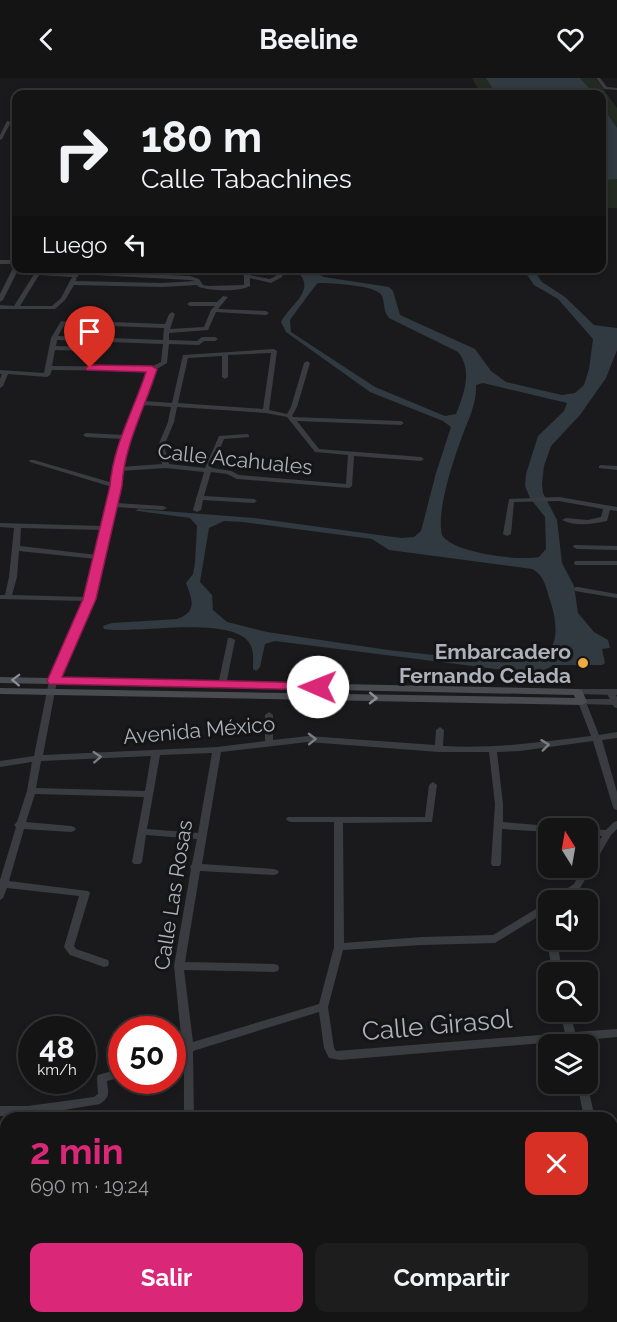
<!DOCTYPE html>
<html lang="es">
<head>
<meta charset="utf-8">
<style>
  body { margin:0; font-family:Raleway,sans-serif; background:#1d1d1e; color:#f1f3f6; height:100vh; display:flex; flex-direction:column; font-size:22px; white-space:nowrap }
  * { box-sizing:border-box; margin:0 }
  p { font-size:20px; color:#9d9ea0 }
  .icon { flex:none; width:33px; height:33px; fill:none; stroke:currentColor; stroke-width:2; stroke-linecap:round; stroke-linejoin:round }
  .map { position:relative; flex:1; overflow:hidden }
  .side { position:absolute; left:0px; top:1034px; width:618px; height:212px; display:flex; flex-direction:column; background:#141415; border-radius:18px 18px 0 0; box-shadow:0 3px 9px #0003,0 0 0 2px #333334 }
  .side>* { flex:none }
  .guide { position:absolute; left:12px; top:12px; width:594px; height:183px; border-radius:12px; box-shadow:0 3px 9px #0003,0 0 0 2px #333334; background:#141415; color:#f1f3f6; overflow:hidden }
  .needle { width:39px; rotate:349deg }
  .fabs { position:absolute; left:538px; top:740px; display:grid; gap:12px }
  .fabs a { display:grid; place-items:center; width:60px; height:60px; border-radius:12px; background:#141415; box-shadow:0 3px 9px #0003,0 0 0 2px #333334; font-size:30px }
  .speed { position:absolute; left:18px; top:938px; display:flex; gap:12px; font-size:30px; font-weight:700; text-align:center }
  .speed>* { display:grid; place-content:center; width:78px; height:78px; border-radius:50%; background:#141415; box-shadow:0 3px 9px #0003,0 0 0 2px #333334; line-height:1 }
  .speed small { font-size:15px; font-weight:400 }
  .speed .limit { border:9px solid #d22; background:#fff; color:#111 }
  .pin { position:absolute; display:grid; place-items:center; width:51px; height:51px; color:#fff; margin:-62px -26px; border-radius:50% 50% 50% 0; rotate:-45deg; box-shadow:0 0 6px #0007 }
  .pin .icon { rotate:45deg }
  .me { position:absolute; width:66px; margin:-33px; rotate:271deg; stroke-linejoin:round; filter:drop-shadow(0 0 4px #0008) }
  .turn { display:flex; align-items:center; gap:21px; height:126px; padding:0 30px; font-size:27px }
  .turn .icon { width:78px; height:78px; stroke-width:2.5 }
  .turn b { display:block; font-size:42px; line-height:51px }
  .then { display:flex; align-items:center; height:57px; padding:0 30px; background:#0003; gap:12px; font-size:22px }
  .round { display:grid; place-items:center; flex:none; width:63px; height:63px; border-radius:12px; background:#1d1d1e }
  .summary { display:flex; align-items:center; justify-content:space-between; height:102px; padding:0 30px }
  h1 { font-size:36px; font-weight:700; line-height:45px; color:#db2777 }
  .button { display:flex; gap:12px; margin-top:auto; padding:12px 30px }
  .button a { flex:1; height:69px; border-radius:12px; background:#db2777; color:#fff; font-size:24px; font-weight:700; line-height:69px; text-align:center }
  .button a+a { background:#1d1d1e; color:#f1f3f6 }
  header { display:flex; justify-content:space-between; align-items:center; height:78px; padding:0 30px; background:#141415; font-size:27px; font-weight:700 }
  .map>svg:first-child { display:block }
</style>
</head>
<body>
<header><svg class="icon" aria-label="back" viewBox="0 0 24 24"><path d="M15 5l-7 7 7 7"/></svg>Beeline<svg class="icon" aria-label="heart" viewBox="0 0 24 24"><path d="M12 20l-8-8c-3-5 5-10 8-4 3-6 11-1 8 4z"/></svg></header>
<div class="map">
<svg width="617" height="1244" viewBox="0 0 617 1244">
  <rect width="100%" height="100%" fill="#1a1a1c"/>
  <polygon fill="#222a22" points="472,0 595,0 617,30 617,130 602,130 602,16 481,16"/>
  <g fill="#303a40" fill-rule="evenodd">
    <polygon points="486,0 580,0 594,16 496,16"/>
    <polygon points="602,28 617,50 617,101 602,102"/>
    <path d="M295 191H308L324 199 389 209 393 213 400 237 475 271 491 293 506 304 562 317 575 315 584 307 589 291 593 261 558 221 534 207 523 191H533L542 204 565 219 594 247 617 250V272L606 300 580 337 551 368 544 388 542 406 543 415 557 442 562 485 574 508 578 535 594 554 608 562 610 570 602 571 605 585 602 587H553C541 597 518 593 504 592L275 563 265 566 260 589 256 593 253 591C253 584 254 575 251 568 237 535 131 557 104 551L103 548 112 545 177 541C198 534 192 521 186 505L193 496 195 485 197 448 190 440 138 433H136L138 431 254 440 401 460 414 459 421 453 436 395 451 349 443 343 370 314 286 254 281 244C290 226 319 212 295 191ZM318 205C330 205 378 207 382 218 385 226 383 233 389 240L458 274C473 292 464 316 456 336L445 338 375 309 291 254 290 242C294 237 315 207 318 205ZM483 305 567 325 564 333 538 358 526 396 525 408 530 420 545 439 546 471 539 479C519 483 453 475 442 457 436 433 454 380 463 356 469 340 477 325 476 307ZM224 443 243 444 372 461 389 472 532 491C545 498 546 510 550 522 566 573 547 586 498 584L388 572 267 554 227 544 213 532 212 517 200 504 209 450Z"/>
  </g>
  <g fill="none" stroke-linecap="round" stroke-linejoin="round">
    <g fill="#3b3c41" fill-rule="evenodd">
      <polygon points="596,0 600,0 607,9 617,10 617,12 604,11"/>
      <polygon points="7,43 11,44 2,61 0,62 0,57"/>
      <rect x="0" y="182" width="16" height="4"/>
      <polygon points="16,188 16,190 19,190 3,222 0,224 0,216 13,190"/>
      <path d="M38 190H43L41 194 78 197V199L75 200 77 201 75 203 162 205 195 203 190 202 76 196 75 195 78 193 190 198 199 201 203 207 208 208 244 207V198L237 190H243L249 197 270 201 277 197 278 190H284L282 199 271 205 250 200V208C239 214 211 213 199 209L197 207 162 209 74 207 65 222 55 231H0V227L14 228ZM39 197 73 199 71 201 61 220 52 228H20Z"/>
      <path d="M223 218 228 219 218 231 266 233 269 235 266 237 216 234 208 252 169 255V262L197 263 202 259H215L218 261 215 263H204L199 267 169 266 167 285 155 292 145 323 172 325 183 277 274 271 277 273 269 332 287 336 291 329 304 285 307 283 310 285 297 329 292 338 293 339 401 343 404 345 401 347 297 343 319 371 421 379 424 381 421 383 354 378 352 408 349 410 237 401 227 396 211 394 204 418 254 421 257 423 254 425 203 422 201 432 197 434 193 432 196 421V420L197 418 204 394 166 390 120 393 119 408 116 425 163 428 167 430 163 432 115 429 94 521 57 603 43 677 217 669 265 663V637L269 634 273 637V662L308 658 435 667 436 652 440 649 444 652 443 668C493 671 542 664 591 658L578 624 582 621 586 624 599 657 617 654V660L602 662 617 714V732L614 731 613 729 593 663 520 673 497 674 503 726V744L549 748 553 750H549V754L502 751 501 786 499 788H493L491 786 495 726 489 674H439L308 664 221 674 202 786 274 791 277 792 279 794 277 796 274 797 200 793 185 884 274 886 278 887 279 890 278 893 274 894 184 892 193 964 319 926 334 869V744H291L288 743 286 741 288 739H425L429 707 433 704 437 707 432 744 343 745 344 865 422 859 493 857 549 823V832L495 865 422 867 343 872 328 929 334 970 336 973 565 955 560 933H570L575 954 617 951V959L576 963 577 966H567L566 963 340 982 329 980 324 970 319 934 193 973 194 1040H184V986L172 988V980L183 977 174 888 191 791 190 789 192 786 197 761 146 757 142 784 140 786H134L132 784 144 719 35 716 26 744 71 748 74 749 76 751 74 753 71 754 24 751 9 803 88 813 90 815 74 868 76 871 108 882 109 885 108 888 104 889 70 877 64 869 79 818 7 810 3 820 0 822V802L16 749 14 747 17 744 27 713 32 684 0 689V683L34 678 49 603 85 523 0 521V517H5L9 499 14 450 0 449V445L103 448 112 409 30 384 29 383 30 382H34L113 405 114 391 122 361 86 359 83 357 86 355 124 357 138 325 148 293 52 292 50 297 47 299 8 296 3 308 0 310V301L2 296H0V292L44 295 51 260 61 243 66 244 58 258 163 262 164 250 111 248 108 246 111 244 165 246 169 236 172 234 175 236 170 251 204 249 211 232 215 228H190L187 226 190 224H217ZM57 262 163 266 161 284 151 289 52 288 55 272 88 273 91 271 88 269 56 268ZM271 275 263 331 178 325 188 280 222 278V299L225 301 228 299V277ZM143 327 171 329 168 344 158 368 162 386 121 389 129 359ZM177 329 266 335 287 339 315 374 348 377 346 406 239 397 231 393 212 390 224 361 249 359V357L247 356 219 358 205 390 169 386 164 368 174 344ZM21 450 102 452 97 477 20 468ZM19 473 96 481 87 519 12 517 17 499ZM212 675 198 755 147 751 160 677ZM151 678 145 713 36 710 41 683Z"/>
      <polygon points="601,387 617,388 617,392 599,390 599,388"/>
      <path d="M559 419 617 429V433L610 432 607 443C593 446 575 449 562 442L566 440 588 442 601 439 603 431 559 423 514 424 511 456 507 458 503 456 509 421Z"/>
      <polygon points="574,467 617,468 617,472 577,471 573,469"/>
      <polygon points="575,483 617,483 617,487 575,487 574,485"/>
      <polygon points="575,509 578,509 617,516 617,520 575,513 574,511"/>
      <polygon points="228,560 231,560 235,562 226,607 222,610 218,607"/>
      <polygon points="309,582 319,582 323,585 322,609 321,611 318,612 314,609 315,587 309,586 308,584"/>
      <polygon points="610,611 613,612 617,619 617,630 614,629 606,614"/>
      <polygon points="617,743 617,751 611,757 580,810 563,822 551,822 553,820 574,806 583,789 588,789 588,781 602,758 588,757 588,751 606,752 614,744"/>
      <polygon points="549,858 549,861 557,861 562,894 552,894 547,861"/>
      <path d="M122 990V999L107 1003C108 1015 111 1018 100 1026L28 1038H0V1028H28L94 1019 98 1016 97 1000 98 997Z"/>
      <polygon points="577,1005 587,1005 595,1040 584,1040"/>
      <rect x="612" y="1135" width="5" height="10"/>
      <rect x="184" y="1239" width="12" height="5"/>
      <polygon points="458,1239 470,1239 471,1244 459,1244"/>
    </g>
    <g fill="#3b3c41" fill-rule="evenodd">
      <polygon points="578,611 617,611 617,617 574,616 573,614"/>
      <polygon points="582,621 617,621 617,627 578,626 577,624"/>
    </g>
    <g fill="#494b51" fill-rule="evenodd">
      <polygon points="0,599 578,611 582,612 587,624 582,627 0,616 0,610 575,620 574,617 0,605"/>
      <polygon points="0,1214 6,1216 6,1230 0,1228"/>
      <polygon points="56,1239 88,1239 90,1244 58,1244"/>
    </g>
    <polyline stroke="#4e5056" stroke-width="2" points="11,1239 28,1244"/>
  </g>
  <defs><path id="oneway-chevron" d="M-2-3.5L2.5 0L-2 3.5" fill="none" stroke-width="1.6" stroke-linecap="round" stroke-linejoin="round" transform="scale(1.5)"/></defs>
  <g stroke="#8a8e96">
    <use href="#oneway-chevron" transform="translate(16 602) rotate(-178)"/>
    <use href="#oneway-chevron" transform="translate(373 620) rotate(1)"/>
  </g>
  <g stroke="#7a7d84">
    <use href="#oneway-chevron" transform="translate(312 661) rotate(-1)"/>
    <use href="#oneway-chevron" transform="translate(545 667) rotate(-7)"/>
    <use href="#oneway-chevron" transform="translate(97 679) rotate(-3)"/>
  </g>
  <path fill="#db2777" stroke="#8e194d" stroke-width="1.5" d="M90 287 152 288 157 291C145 330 124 367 122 408L96 521 62 599 318 605 323 606 325 609 323 612 49 606 47 603 83 521 110 408C113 367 134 332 146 294L87 292 85 290Z"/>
  <circle fill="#eea940" stroke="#151517" stroke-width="2" cx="583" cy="585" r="6"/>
  <g text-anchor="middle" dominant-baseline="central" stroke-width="6" stroke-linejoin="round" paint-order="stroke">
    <g font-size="21" fill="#adb2bb" stroke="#151517">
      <text transform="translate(235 381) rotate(6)">Calle Acahuales</text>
      <text transform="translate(199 652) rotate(-5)">Avenida México</text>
      <text transform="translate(173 817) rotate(-81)">Calle Las Rosas</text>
    </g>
    <g font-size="21" font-weight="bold" fill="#adb2bb" stroke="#151517" text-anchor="end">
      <text x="571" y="573">Embarcadero<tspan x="571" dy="24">Fernando Celada</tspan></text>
    </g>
    <g font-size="26" fill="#adb2bb" stroke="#151517">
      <text transform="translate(437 947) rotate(-5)">Calle Girasol</text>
    </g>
  </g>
</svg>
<div class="fabs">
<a><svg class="needle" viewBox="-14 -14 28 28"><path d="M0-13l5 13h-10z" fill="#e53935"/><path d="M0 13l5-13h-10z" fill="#9d9ea0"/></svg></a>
<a><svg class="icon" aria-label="sound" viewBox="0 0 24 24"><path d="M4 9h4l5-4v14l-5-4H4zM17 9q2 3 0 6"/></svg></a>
<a><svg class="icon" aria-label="search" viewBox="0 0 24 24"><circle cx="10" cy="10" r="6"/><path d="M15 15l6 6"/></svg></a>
<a><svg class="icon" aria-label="layers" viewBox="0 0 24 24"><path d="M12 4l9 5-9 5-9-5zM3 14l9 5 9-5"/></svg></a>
</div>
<div class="speed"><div>48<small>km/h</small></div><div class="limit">50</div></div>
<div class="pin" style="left:90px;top:290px;background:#d93025"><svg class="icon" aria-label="arrive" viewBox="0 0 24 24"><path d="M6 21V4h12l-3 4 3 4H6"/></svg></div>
<svg class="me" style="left:318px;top:609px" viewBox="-20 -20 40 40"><circle r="19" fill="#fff"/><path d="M0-13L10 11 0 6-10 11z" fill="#db2777"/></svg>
<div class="guide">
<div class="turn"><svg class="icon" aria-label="right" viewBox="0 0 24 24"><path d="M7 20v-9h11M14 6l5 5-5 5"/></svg><div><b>180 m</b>Calle Tabachines</div></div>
<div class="then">Luego<svg class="icon" aria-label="left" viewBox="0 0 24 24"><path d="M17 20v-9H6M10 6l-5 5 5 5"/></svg></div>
</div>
<section class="side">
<div class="summary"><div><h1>2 min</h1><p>690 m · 19:24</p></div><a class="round" style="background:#d93025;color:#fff"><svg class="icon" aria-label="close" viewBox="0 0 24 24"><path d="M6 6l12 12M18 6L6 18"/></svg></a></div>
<div class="button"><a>Salir</a><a>Compartir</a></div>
</section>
</div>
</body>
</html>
